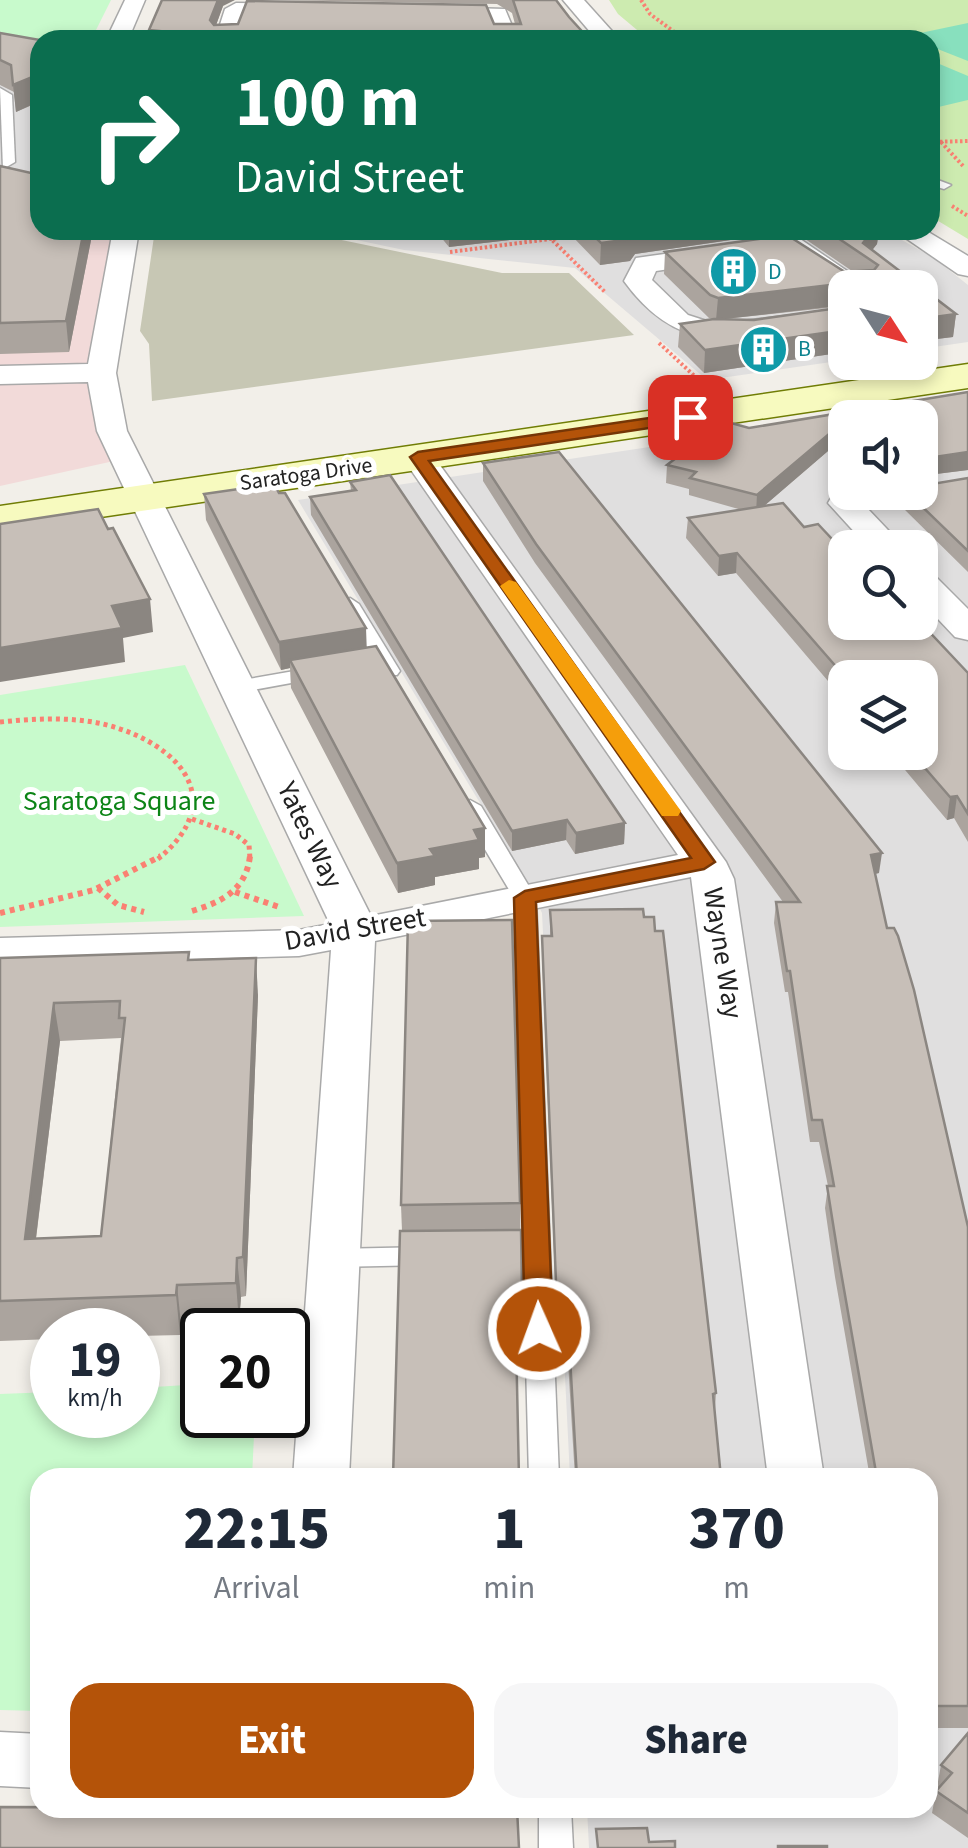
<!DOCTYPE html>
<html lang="en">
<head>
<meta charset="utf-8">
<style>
  body { margin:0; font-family:"Source Sans 3",sans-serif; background:#f6f6f7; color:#1f2937; height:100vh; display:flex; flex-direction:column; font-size:38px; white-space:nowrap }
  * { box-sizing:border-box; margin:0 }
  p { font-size:32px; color:#747a83 }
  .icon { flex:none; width:55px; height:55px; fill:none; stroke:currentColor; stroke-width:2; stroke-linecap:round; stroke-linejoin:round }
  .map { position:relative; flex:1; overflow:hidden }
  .drawer { position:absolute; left:30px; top:1468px; width:908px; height:350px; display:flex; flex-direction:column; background:#fff; border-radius:30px; box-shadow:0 5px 15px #0003 }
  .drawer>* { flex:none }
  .banner { position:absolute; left:30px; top:30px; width:910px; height:210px; border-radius:30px; box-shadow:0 5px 15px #0003; background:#0b6e4f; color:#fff; overflow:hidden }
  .needle { width:65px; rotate:126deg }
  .buttons { position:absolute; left:828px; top:270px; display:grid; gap:20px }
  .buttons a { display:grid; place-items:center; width:110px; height:110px; border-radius:20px; background:#fff; box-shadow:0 5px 15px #0003; font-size:50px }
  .speed { position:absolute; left:30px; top:1308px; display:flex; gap:20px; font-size:50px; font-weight:700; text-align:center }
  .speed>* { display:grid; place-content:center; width:130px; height:130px; border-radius:50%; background:#fff; box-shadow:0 5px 15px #0003; line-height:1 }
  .speed small { font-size:25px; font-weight:400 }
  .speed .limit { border:5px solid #111; border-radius:15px; background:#fff; color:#111 }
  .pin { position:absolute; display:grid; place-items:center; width:85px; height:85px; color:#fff; margin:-42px; border-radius:20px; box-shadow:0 5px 15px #0006 }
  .me { position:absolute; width:110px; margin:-55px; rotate:358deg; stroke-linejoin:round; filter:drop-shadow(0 0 8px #0008) }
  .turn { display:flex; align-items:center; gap:35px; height:210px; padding:0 40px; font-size:45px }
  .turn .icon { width:130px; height:130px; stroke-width:2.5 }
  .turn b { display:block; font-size:70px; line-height:85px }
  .eta { display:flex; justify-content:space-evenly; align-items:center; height:170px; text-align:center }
  .eta b { font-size:60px; font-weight:800; line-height:70px }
  .button { display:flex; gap:20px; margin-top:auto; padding:20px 40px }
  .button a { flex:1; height:115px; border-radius:30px; background:#b45309; color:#fff; font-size:40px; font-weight:800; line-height:115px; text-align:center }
  .button a+a { background:#f6f6f7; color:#1f2937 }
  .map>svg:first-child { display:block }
</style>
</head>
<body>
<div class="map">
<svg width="968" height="1848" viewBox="0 0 968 1848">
  <rect width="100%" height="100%" fill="#f2efe9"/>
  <g fill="#e0dfdf" fill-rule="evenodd">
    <polygon points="0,49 40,56 40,175 0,167"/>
    <polygon points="309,230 884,230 934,258 968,285 968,342 920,349 920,288 845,288 845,360 707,380 575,268 404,250"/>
    <path d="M968 399V1848H589L587 1808H928V1478L570 1477 542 913 525 878 298 500ZM845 418H920V492H845ZM845 548H920V622H845ZM845 678H920V752H845Z"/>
  </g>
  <polygon fill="#f2dad9" points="0,188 40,230 117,230 114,461 0,486"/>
  <polygon fill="#c7c7b4" points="155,230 293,230 502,273 569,273 634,335 152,401 149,344 140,331"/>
  <polygon fill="#cdebb0" points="609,0 968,0 968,239 930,216 930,40 649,40 618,14"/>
  <g fill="#c8facc">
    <polygon points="0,0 111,0 91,40 42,40 0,33"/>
    <polygon points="185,665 304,916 0,927 0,695"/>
    <polygon points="202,1384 202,1415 255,1415 252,1477 40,1478 40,1711 0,1710 0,1394 52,1392 52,1415 138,1415 138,1388"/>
  </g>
  <g fill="#88e0be">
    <polygon points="968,23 968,61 930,46 930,40 906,36"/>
    <polygon points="930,60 968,76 968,100 930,109"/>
  </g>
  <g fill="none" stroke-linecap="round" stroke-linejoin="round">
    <defs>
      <g id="lane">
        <polygon points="930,177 951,185 944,189 930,185"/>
        <polygon points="350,598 359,604 400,671 397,675 383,675 380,671 341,604"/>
        <polygon points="317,667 327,673 324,677 237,693 227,687 237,681"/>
        <polygon points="470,800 481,806 536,898 559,1478 529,1478 514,898 459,806"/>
        <polygon points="428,1247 437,1249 441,1256 437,1263 428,1265 334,1267 325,1265 321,1258 325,1251 334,1249"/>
        <polygon points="539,1808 571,1808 573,1848 539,1848"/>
      </g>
      <g id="street">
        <polygon points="125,0 145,0 128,40 106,40"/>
        <polygon points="563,0 584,0 620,40 597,40"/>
        <polygon points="236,3 302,4 313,10 302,16 245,15 237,40 215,40 225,9"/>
        <polygon points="433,7 505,9 518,40 496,40 489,20 426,17 422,13"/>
        <polygon points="0,88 12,95 15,162 3,169"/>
        <polygon points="113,230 139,230 116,373 127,431 371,916 678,855 402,457 407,450 429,450 726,862 734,879 824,1478 768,1478 691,877 375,941 349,1478 293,1478 331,950 299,956 0,964 0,938 299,930 330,924 97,431 88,382 0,384 0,366 88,364"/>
        <polygon points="756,230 787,230 872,288 845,288 845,291"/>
        <polygon points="894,230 925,230 968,256 968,276 958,274"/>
        <path d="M721 246 730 248 734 254 730 260 656 271 652 280 688 315 716 324 845 309V325C755 337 686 367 624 281L636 258Z"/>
        <polygon points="920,489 922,492 917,499 868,509 905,548 869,548 828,503 832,496 920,492"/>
        <polygon points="920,570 932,573 968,609 968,640 955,637 920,600"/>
        <polygon points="0,1732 40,1734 40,1788 0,1786"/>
      </g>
      <polygon id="secondary" points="968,364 968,388 0,532 0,506"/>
    </defs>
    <use href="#lane" stroke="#a9a9a9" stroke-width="3"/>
    <use href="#street" stroke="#a9a9a9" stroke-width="3"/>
    <use href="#secondary" stroke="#707d05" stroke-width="3"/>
    <g stroke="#fa8072" stroke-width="4" stroke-dasharray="2.5 2.5" stroke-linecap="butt">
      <polyline points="641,0 650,14 685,40"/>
      <polyline points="930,142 968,141"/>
      <polyline points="941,142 964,167"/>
      <polyline points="952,206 968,216"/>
      <polyline points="542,230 606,293"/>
      <polyline points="450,252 581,235"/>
      <polyline points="659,343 701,382"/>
    </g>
    <g stroke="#fa8072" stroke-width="5" stroke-dasharray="4 4" stroke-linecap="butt">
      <path d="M0 722C31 719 62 717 93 722 167 735 237 794 158 859"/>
      <polyline points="192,819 235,834 249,845 250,859"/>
    </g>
    <g stroke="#fa8072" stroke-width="6" stroke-dasharray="5 5" stroke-linecap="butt">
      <polyline points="98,888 118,905 144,912"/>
      <polyline points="235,892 282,908"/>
      <path d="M192 911C222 902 246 890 250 856"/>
      <polyline points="0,913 94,890 161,856"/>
    </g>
    <use href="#lane" fill="#fff" fill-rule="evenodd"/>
    <use href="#street" fill="#fff" fill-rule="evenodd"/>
    <use href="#secondary" fill="#f7fabf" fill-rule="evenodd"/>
  </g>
  <g fill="#aba49e" fill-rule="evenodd">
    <polygon points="275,0 556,0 569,17 590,40 150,40 149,30 223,6 216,25 515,24 512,13 497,4"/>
    <polygon points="0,33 39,102 16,112 14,92 0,85"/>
    <polygon points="0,166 40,230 93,230 69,352 0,354"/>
    <polygon points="435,230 758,230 758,236 635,254 630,261 600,265 569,233 449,247"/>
    <polygon points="792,230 879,230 877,244 872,250 956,314 953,337 920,341 920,288 845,288 845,306 724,319 754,320 845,307 845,352 704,373 678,347 680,324 713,319 709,318 664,274 665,252 845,272 852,271"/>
    <polygon points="968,392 968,470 920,476 920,418 845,418 845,454 835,445 764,506 845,622 968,673 968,842 954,818 947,820 890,752 920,752 845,678 845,701 736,573 718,576 686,538 688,518 742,510 689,495 689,489 666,483 667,465 749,428"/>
    <polygon points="483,463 879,873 875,874 887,928 968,1227 968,1728 928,1728 928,1478 870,1478 835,1277 825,1208 828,1186 819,1142 810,1142 788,992 785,992 774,923 776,902 783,902 535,563 483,481"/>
    <polygon points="968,478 968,572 902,507 904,492 920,492"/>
    <polygon points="350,482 625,823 624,844 575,854 566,840 512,851 311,515 310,497 351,491"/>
    <polygon points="204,494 367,647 485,857 479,858 479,869 435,877 435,885 398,893 291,688 290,668 281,670 206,520"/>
    <polygon points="550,910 716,1393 715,1410 721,1478 575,1478 566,1329 557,1329 542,957 542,936 550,936"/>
    <path d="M0 958 190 960 258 995 246 1296 241 1297 239 1322 181 1324 180 1335 138 1336V1330H52V1339L0 1341ZM121 1038 101 1236 36 1239 60 1041Z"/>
    <polygon points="520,1203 522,1330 516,1331 402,1231 401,1205"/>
    <polygon points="968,1733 968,1838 932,1813 936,1791 938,1789 937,1787 941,1765"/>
  </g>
  <g fill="#8b8681">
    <polygon points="218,0 235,0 223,6 211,39 210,20"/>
    <polygon points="37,75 40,101 16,112 13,85"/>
    <polygon points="84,230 93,230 69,352 66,321"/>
    <polygon points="449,230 569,230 569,233 449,247"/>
    <polygon points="655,230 758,230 758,236 635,254 630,261 600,265 601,243 636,233"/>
    <polygon points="873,230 879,230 877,244 866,258 863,243"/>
    <polygon points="847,283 845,305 716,320 718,298"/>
    <polygon points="956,314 953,337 920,341 920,319"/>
    <polygon points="845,330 845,352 704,373 705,350"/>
    <polygon points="836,428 835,445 756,513 757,495"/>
    <polygon points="968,452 968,470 920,476 922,459"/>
    <polygon points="737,553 736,573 718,576 719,556"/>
    <polygon points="150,599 153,632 123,638 125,662 0,682 0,648 112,606"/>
    <polygon points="366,628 367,655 290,660 290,668 281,670 279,642"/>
    <polygon points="957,796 954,818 947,820 950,797"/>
    <polygon points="567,820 566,840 512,851 512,831"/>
    <polygon points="625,823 624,844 575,854 576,833"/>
    <polygon points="485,828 485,857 479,858 479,869 435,877 435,885 398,893 397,863 474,830"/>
    <polygon points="882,853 879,873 869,875 871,855"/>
    <polygon points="256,958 258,995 246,1296 243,1257"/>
    <polygon points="54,1003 60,1041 31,1278 25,1239"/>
    <polygon points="237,1258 241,1297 239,1322 236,1283"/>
    <polygon points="177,1285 181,1324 180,1335 176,1295"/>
  </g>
  <g fill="#c7bfb8" stroke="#8b8681" stroke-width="2.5" fill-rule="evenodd">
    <polygon points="162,0 218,0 210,20 214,25 238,24 247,1 486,5 494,24 521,24 513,0 556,0 569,17 590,40 204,40 209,36 149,30"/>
    <polygon points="0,33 40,40 40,113 37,75 13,85 11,65 0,60"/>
    <polygon points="0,166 40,175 40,230 84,230 66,321 0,323"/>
    <polygon points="588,230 655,230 636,233 631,239 601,243"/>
    <polygon points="826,230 873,230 863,243 956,314 920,319 920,288 851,288 847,283 718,298 710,295 665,252 787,235 845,272 874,270 878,265"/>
    <polygon points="845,307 845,330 705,350 680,324 714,319 754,320"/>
    <polygon points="968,392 968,452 922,459 920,464 920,418 845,418 845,435 836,428 757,495 690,478 696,472 667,465 724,421 749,428"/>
    <polygon points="559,452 882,853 871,855 887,928 894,928 898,936 914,990 968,1227 968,1706 931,1706 928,1684 928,1671 934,1670 928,1632 928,1478 877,1478 838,1255 827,1186 834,1186 822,1120 812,1120 790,971 787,971 776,902 800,902 536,544 483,463"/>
    <polygon points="390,475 625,823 576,833 567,820 512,831 310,497 356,490 350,482"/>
    <polygon points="968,478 968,551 907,492 920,492 920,486"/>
    <polygon points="274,484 279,493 285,493 366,628 279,642 204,494"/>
    <polygon points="783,503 804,527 818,524 845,553 845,622 920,622 968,673 968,814 957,796 950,797 911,752 920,752 920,678 846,678 737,553 719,556 688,518"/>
    <polygon points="98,509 108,529 113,528 150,599 112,606 122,628 0,648 0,524"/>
    <polygon points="376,646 485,828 474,830 479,840 430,849 435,856 397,863 290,660"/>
    <polygon points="643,909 644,917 654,917 655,931 663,931 716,1393 713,1394 721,1478 577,1478 567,1306 557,1307 542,936 552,936 550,910"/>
    <polygon points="512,920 520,1203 401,1205 408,921"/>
    <path d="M189 952 188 960 256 958 243 1257 237 1258 236 1283 177 1285 176 1295 0 1301V958ZM120 1001 119 1018H125L101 1236 25 1239 54 1003Z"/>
    <polygon points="521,1230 522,1291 515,1291 519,1478 393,1478 400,1231"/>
    <polygon points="968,1733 968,1813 936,1791 952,1773 941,1765"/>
    <polygon points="0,1807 517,1808 519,1848 0,1848"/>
    <polygon points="647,1828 649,1842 675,1841 675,1848 598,1848 596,1829"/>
    <rect x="778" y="1846" width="49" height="2"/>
  </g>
  <polygon fill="#b45309" stroke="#753606" stroke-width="2.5" points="690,412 696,414 696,421 429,461 715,862 704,869 536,902 553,1329 549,1336 529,1336 525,1329 514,898 525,891 691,858 410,457 418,452"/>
  <polygon fill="#f59e0b" points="509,580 516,582 678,807 681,811 678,816 662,816 500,586"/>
  <defs>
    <symbol id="building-disc" viewBox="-11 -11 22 22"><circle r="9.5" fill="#0f9aa8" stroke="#fff"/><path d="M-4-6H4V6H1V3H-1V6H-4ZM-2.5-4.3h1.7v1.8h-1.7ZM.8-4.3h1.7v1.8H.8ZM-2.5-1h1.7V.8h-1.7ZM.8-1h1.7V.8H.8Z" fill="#fff"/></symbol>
  </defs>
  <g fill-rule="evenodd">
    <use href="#building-disc" x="706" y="244" width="55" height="55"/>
    <use href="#building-disc" x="736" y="322" width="55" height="55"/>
  </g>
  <g text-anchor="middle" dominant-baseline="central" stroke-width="10" stroke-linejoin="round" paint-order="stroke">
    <g font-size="22" fill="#0d838f" stroke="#fff" text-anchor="start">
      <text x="768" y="272">D</text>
      <text x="798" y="349">B</text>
    </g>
    <g font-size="22" fill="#222" stroke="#fff">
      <text transform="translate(306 474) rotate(-8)">Saratoga Drive</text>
    </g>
    <g font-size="28" fill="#0c8416" stroke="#fff">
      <text x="119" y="801">Saratoga Square</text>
    </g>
    <g font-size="28" fill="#222" stroke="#fff">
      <text transform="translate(310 835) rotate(64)">Yates Way</text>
      <text transform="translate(355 929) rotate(-10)">David Street</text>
      <text transform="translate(723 953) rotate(81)">Wayne Way</text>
    </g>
  </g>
</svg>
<div class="buttons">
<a><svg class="needle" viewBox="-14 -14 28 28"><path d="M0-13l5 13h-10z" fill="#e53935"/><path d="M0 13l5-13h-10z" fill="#747a83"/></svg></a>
<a><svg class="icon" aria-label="sound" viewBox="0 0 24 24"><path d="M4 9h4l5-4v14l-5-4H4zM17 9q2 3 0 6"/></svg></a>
<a><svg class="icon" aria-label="search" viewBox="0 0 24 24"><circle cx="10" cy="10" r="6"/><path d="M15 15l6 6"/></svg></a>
<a><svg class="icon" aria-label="layers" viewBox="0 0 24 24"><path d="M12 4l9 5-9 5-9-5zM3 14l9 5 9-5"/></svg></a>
</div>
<div class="speed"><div>19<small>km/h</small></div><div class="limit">20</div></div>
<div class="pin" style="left:690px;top:417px;background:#d93025"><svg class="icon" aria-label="arrive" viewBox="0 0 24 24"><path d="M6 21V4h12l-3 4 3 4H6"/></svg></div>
<svg class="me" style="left:539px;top:1329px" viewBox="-20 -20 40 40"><circle r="17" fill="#b45309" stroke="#fff" stroke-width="3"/><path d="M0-11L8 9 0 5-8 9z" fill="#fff"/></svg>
<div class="banner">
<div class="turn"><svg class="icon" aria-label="right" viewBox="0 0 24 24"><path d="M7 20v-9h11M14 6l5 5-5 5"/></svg><div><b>100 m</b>David Street</div></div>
</div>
<section class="drawer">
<div class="eta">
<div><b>22:15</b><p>Arrival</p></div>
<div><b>1</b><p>min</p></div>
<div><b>370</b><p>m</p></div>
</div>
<div class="button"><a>Exit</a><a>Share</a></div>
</section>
</div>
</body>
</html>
